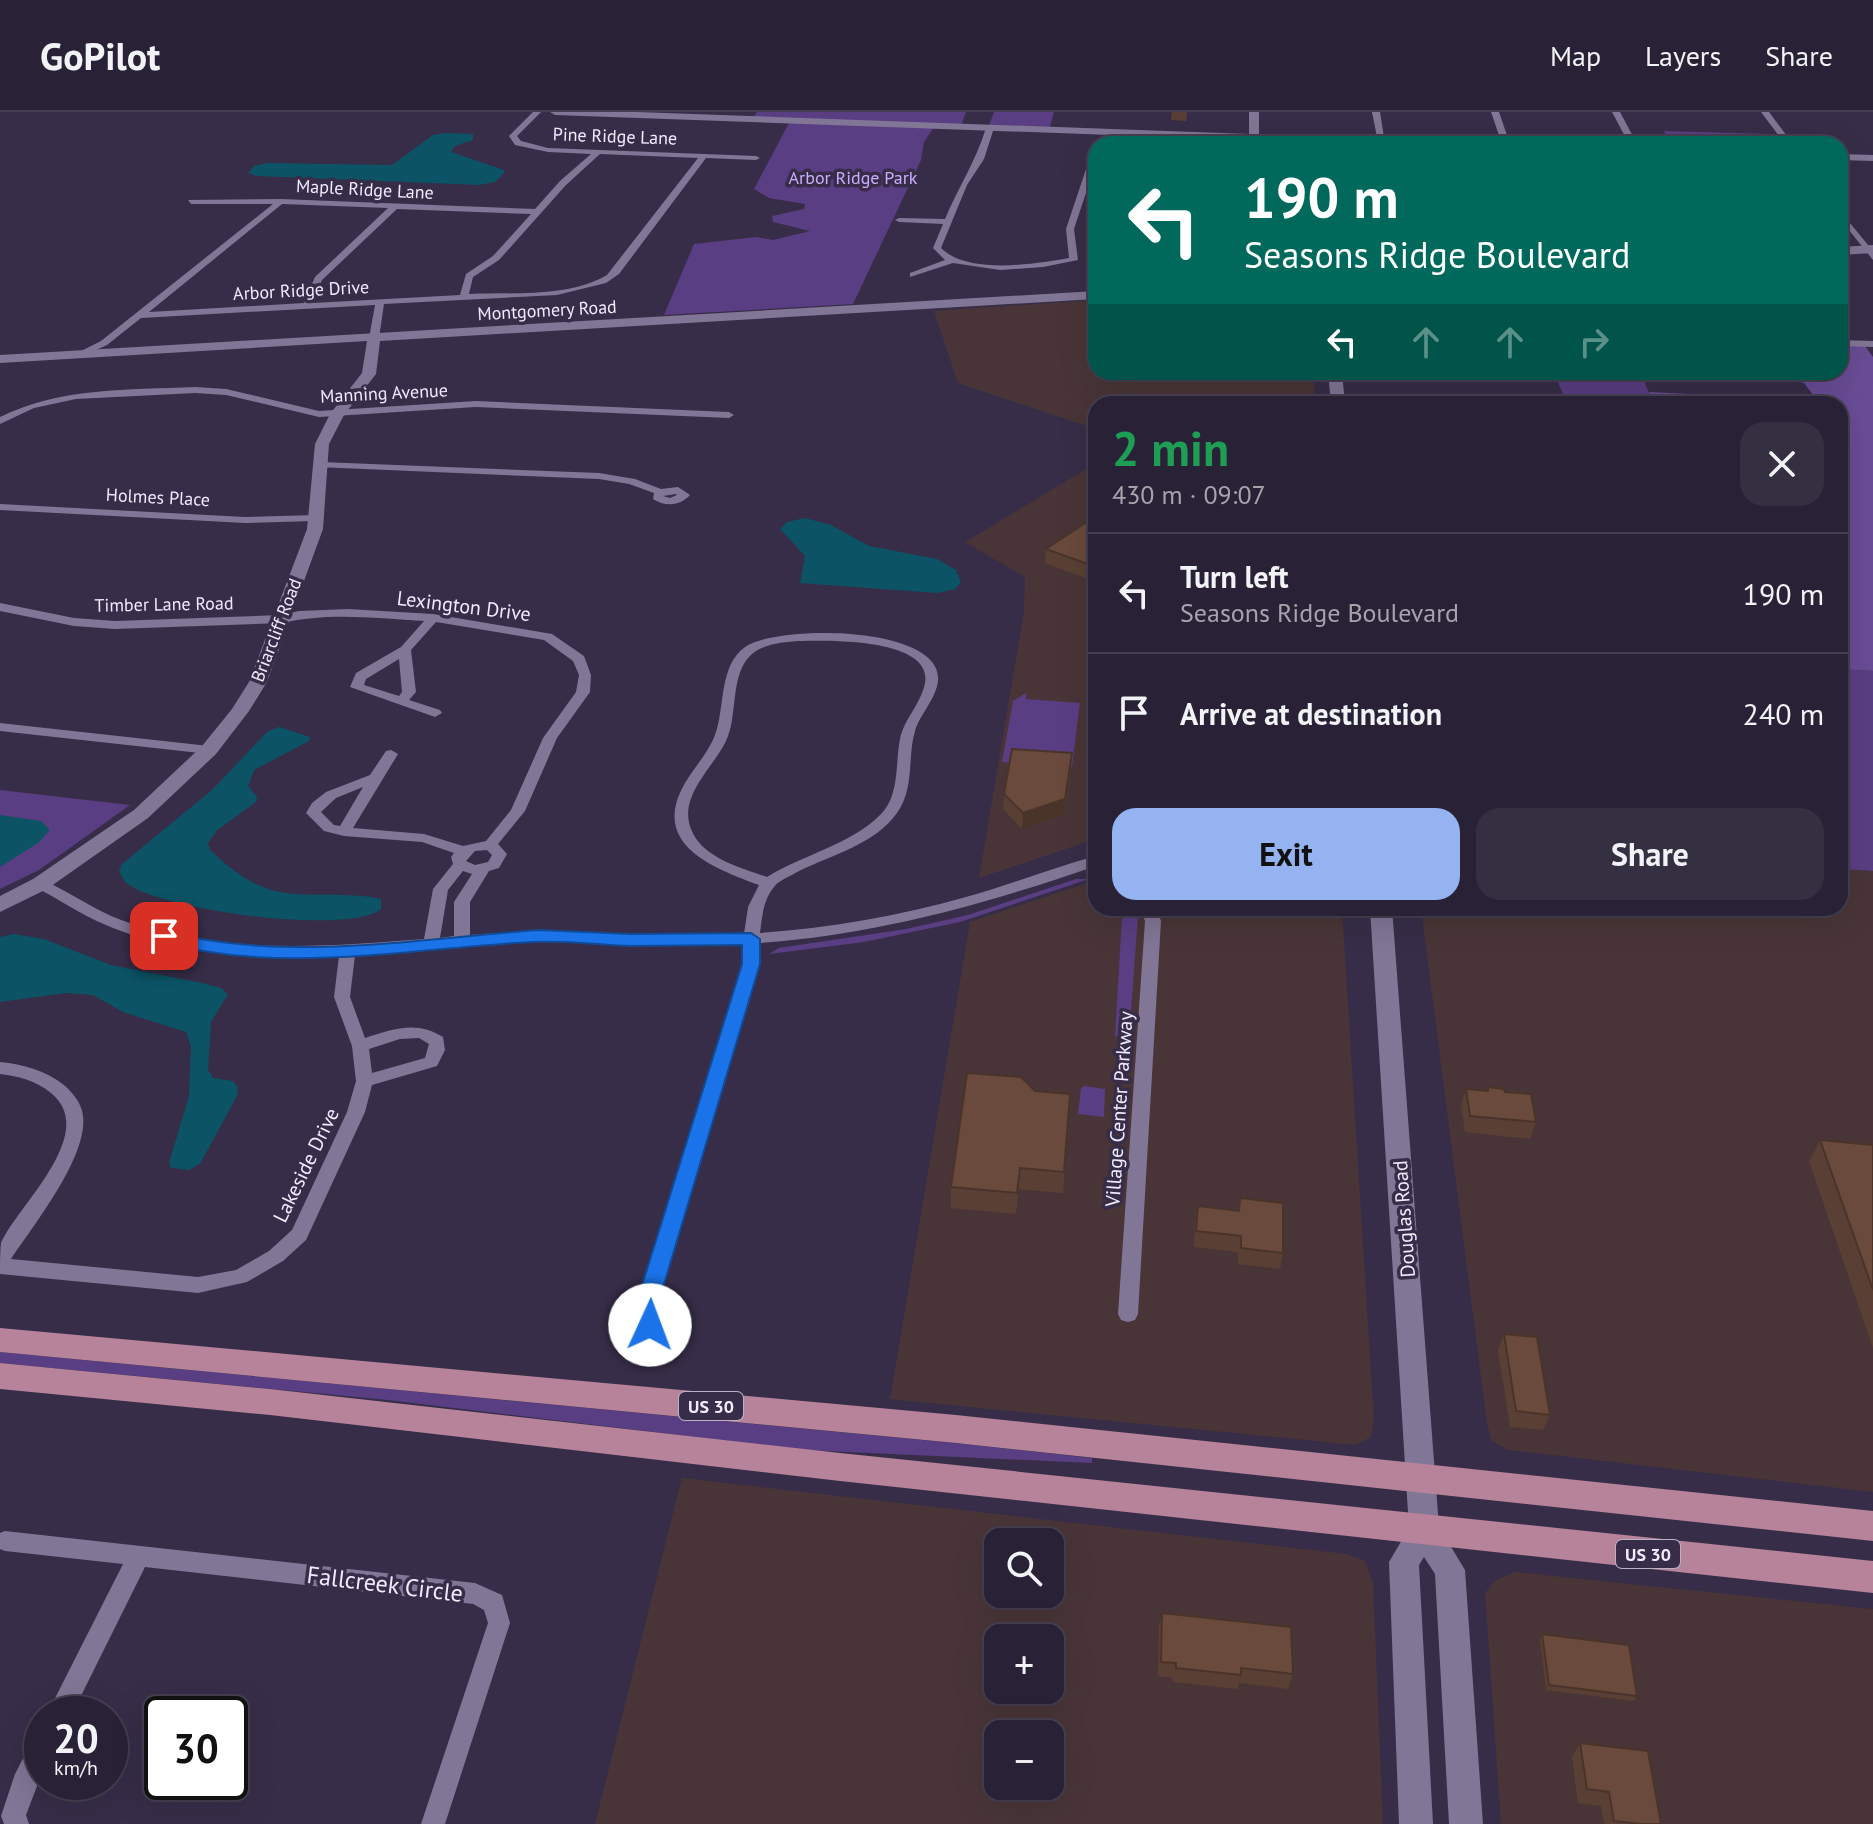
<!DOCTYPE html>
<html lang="en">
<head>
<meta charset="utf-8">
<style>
  body { margin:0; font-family:"PT Sans",sans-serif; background:#352f42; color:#f1f3f6; height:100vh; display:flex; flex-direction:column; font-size:30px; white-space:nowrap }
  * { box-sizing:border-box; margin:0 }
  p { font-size:26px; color:#a5a4ad }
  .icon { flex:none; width:44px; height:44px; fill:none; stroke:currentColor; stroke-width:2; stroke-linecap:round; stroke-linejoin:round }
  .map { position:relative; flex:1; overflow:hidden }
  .side { position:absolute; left:1088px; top:284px; width:760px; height:520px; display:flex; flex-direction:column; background:#292236; border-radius:24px; box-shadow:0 8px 32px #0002,0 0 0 2px #453f51 }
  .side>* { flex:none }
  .guide { position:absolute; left:1088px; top:24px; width:760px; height:244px; border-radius:24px; box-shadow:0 8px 32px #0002,0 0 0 2px #453f51; background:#00695c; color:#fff; overflow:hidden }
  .buttons { position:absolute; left:984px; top:1416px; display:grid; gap:16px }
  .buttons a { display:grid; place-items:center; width:80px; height:80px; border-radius:16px; background:#292236; box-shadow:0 8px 32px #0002,0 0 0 2px #453f51; font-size:40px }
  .speed { position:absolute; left:24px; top:1584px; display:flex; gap:16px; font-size:40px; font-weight:700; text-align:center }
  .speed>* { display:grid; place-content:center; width:104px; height:104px; border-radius:50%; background:#292236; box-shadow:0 8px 32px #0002,0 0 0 2px #453f51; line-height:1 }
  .speed small { font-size:20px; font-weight:400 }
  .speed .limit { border:4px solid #111; border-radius:12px; background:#fff; color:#111 }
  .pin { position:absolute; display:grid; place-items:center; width:68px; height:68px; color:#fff; margin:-34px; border-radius:16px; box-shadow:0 4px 12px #0006 }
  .me { position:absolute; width:88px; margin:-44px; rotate:2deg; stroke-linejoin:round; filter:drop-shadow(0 0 6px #0008) }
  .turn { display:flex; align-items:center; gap:28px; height:168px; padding:0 24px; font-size:36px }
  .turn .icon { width:104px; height:104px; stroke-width:2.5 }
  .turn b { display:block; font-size:56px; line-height:68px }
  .lanes { display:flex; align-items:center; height:76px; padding:0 24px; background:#0003; justify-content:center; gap:40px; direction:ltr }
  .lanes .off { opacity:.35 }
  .round { display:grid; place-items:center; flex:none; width:84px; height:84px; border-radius:24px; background:#352f42 }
  .overview { display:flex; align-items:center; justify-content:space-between; height:136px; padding:0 24px }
  h1 { font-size:48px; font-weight:600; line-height:60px; color:#1e9e55 }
  .primary-button { display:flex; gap:16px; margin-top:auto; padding:16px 24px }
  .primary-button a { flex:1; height:92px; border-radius:24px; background:#95b2f1; color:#111; font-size:32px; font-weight:600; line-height:92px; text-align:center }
  .primary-button a+a { background:#352f42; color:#f1f3f6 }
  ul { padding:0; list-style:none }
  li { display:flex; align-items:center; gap:24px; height:120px; padding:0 24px; border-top:2px solid #453f51 }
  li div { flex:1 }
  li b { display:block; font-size:30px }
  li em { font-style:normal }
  header { display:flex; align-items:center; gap:48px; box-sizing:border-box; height:112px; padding:0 40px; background:#292236; border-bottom:2px solid #453f51 }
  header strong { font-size:38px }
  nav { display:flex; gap:44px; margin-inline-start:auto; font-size:28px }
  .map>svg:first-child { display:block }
</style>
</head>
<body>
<header>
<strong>GoPilot</strong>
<nav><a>Map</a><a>Layers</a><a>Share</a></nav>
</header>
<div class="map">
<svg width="1873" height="1712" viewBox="0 0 1873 1712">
  <rect width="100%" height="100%" fill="#372d48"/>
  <g fill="#493537" fill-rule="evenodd">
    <polygon points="1096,188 1096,260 1314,260 1315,292 1096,292 1096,317 958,271 934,199"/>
    <polygon points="1096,351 1096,727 979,766 1024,499 1025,465 965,430"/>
    <polygon points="1840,757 1873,759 1873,1380 1508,1338 1492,1329 1487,1312 1421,796 1840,796"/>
    <polygon points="1096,768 1096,796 1342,796 1374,1309 1371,1325 1355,1333 890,1287 970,810"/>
    <path d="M682 1366 1346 1442 1365 1449 1373 1471 1383 1712H595ZM998 1430H1050V1482H998ZM998 1526H1050V1578H998ZM998 1622H1050V1674H998Z"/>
    <polygon points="1514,1460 1873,1497 1873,1712 1501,1712 1485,1481 1495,1469"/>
  </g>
  <g fill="#5a3e83">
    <polygon points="757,0 966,0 961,14 753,6"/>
    <polygon points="994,0 1054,0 1049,18 988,16"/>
    <polygon points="790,9 934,15 924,30 921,48 853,192 664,203 694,132 756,125 773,128 810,119 773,110 772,104 804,97 805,92 769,86 754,77"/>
    <polygon points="1664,19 1769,22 1776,32 1671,32"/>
    <polygon points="1498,260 1640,260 1654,292 1567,292 1555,263"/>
    <polygon points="1840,557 1873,559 1873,759 1840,757"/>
    <polygon points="1026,581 1026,587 1080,591 1072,655 1002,650 1013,589"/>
    <polygon points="0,678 130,693 39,758 0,777"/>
    <polygon points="1076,767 1089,767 960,810 864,830 769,842 779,836 906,817 968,803"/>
    <polygon points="1115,796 1132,796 1138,803 1130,914 1115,925 1122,805"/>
    <polygon points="1085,974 1105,977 1104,1005 1078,1002 1081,976"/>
    <polygon points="0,1240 964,1332 1092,1346 1092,1351 803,1338 388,1288 0,1251"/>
  </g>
  <polygon fill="#694c95" points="1840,233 1865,234 1873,245 1873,559 1840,557 1840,292 1654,292 1649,280 1817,288 1804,271 1759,260 1840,260"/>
  <g fill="#0b5365">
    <polygon points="445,21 473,22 473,28 455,34 451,40 504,58 504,61 495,70 479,73 257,64 248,61 254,54 267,51 392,53 433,23"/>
    <polygon points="805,406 831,413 869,434 937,447 956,458 961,470 955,477 937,481 800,471 805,444 780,417 787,410"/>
    <path d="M279 615 310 625 309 629 254 658 248 674 257 685 256 690 217 718 208 731 210 738C273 798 296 777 372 785L381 787V797C349 824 157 798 125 770 124 768 120 761 119 759L122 752 212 678 267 620Z"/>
    <polygon points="0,703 41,709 50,718 38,731 0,755"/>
    <polygon points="14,822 44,827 111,853 202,871 221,876 228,882 211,910 208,958 213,966 233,969 238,976 237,984 200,1052 189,1058 171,1056 169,1051 189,984 191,935 186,920 123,900 93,883 66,881 0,890 0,825"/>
  </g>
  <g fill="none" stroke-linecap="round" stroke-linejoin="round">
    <g fill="#817695" fill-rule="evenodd">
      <path d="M533 0H541L517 24 521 29 548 36 756 44 760 46 756 48 706 46 619 162 606 171 557 183 384 192 379 226 374 229 369 226 375 193 141 206 107 233 83 244 75 242 101 229 273 92H191L188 88 281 87 535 97 560 69 591 42 548 40 515 33 509 24ZM600 42 698 46 607 163C568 186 512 180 469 182L473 165 499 148 566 73ZM282 92 388 96 315 165 304 191 149 200ZM397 97 531 102 493 144 466 162 460 183 313 191 322 168Z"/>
      <polygon points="1372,0 1380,0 1385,32 1378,30"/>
      <polygon points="1491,0 1499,0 1510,32 1502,32"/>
      <polygon points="1612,0 1620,0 1637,32 1629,32"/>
      <polygon points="1761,0 1769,0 1793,32 1785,32"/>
      <path d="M990 14 994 16 984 47 967 73 941 136C968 163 1035 152 1069 146L1066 117 1092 39 1096 37V51L1074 117 1078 148 1043 155 1000 158 953 151 910 165V161L945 148 933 136 943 112 899 110 895 108 899 106 945 107C958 76 976 49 986 16Z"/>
      <polygon points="1840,99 1873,139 1873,148 1840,107"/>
      <polygon points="1840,228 1873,229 1873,235 1840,234"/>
      <path d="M195 275 226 277 319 299 476 289 729 300 734 303 729 306 476 295 319 305 226 283 195 281 76 287 34 296 0 312V305C62 275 128 278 195 275Z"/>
      <path d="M321 350 599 361 635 367 661 377 678 375 690 383C680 394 665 395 653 387L654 381 629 372 599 367 317 355 316 353ZM676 382 677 383 670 386 663 384Z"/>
      <polygon points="0,392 245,405 315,403 321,406 315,409 245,411 0,398"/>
      <path d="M0 491 74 506 115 509 282 503 299 499 348 497 433 502 552 522 584 544 591 563 590 580 557 626 525 699 498 732 507 742 499 756 489 759 470 790V823C561 815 652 826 744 822L748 795 759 773C714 756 649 733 685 671 695 654 710 639 716 620 725 593 719 554 745 535 777 512 944 513 938 569 936 587 920 602 915 619 907 646 915 676 897 701 875 732 832 743 799 759 791 764 779 768 774 775 763 788 762 806 760 821 830 816 899 804 966 785 1010 773 1052 756 1096 744V754C986 792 875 823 759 831V852L655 1199 660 1213 657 1219C642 1224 637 1213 635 1199L743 852V832L645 833 533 829 355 843 350 885 365 926C392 917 417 908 443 925L445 938 437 954 372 973 365 1000 306 1128 283 1149 247 1170 198 1181 0 1162C0 1153 0 1139 1 1131 17 1094 100 1021 51 981 36 969 19 964 0 962V950C23 952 46 959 64 973 73 981 82 992 83 1004 88 1045 33 1114 11 1147L198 1165 236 1158 269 1139 292 1118 347 1000 356 969 352 934 334 885 339 844C262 848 179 844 106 813 81 803 59 787 35 775L32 772 35 769H45C71 781 95 798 121 808 218 843 323 835 424 827L433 777 453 752 451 745 454 741 422 730 344 724 324 719 306 701 312 691 326 680 370 663 386 639 391 638 398 642 353 716 424 722 463 734 486 729 511 698 543 626 576 580 579 563 573 549 544 528 436 510 411 538 416 580 409 588 440 598 442 601 435 605 350 575 356 561 401 535 424 509C377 506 328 500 282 511L115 517 74 514 0 499ZM799 529C828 528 933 526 925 571 921 592 904 607 900 627 895 652 900 684 880 703 850 733 802 743 767 765 741 756 702 746 691 717 678 684 713 656 726 629 738 604 730 568 748 546 760 532 782 530 799 529ZM399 547 402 580 399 584 364 573 366 567ZM363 675 340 714 334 713 321 700 336 686ZM487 738 492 743 488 750 475 753 466 749 475 739ZM463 759 472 762 454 790V824L440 826 448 778ZM419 926 429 932 425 946 372 961 369 937 400 927Z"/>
      <polygon points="0,611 209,634 216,638 209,642 0,619"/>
      <polygon points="1140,796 1156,796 1161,809 1138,1202 1135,1208 1128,1210 1121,1208 1118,1202 1145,809"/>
      <polygon points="5,1419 475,1471 502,1483 510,1511 445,1712 421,1712 488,1511 484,1498 473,1492 145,1455 72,1602 47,1602 123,1452 5,1439 0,1437 0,1421"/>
      <polygon points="42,1624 42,1661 26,1703 29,1712 4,1712 1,1704 15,1662 33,1627"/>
    </g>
    <g fill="#817695" fill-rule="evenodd">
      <polygon points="550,0 637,0 1249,22 1249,0 1259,0 1259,23 1435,29 1440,32 1259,29 1259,32 1249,32 1249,28 555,3"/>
      <polygon points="1840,42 1873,43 1873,49 1840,48"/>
      <polygon points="1873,133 1873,141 1840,143 1840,135"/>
      <polygon points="1096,179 1096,187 380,229 376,262 344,303 329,332 323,417 267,570 249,599 216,642 148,706 47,777 0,800 0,784 33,767 134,698 202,634 232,597 249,570 307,417 315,332 330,302 362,261 367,229 0,251 0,243"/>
      <polygon points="1328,260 1342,260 1345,292 1331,292"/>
      <polygon points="1370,796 1392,796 1439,1415 1465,1458 1483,1712 1449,1712 1435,1462 1424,1445 1419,1453 1433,1712 1399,1712 1389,1450 1409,1416"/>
    </g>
    <g fill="#b6839a" fill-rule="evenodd">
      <polygon points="0,1216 956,1303 1873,1399 1873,1429 956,1331 0,1240"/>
      <polygon points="0,1251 270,1277 840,1341 1873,1449 1873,1481 840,1369 270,1303 0,1277"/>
    </g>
  </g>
  <g fill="#5a4034">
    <polygon points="1172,0 1187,0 1186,9 1171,8"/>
    <polygon points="1096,404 1096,470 1045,451 1046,437"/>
    <polygon points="1071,657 1064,702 1022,717 1003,697 1004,682"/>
    <polygon points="1488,975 1505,980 1536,1010 1530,1027 1465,1020 1461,993 1466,977 1486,979"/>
    <polygon points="1035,979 1070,982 1063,1081 1018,1077 1016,1102 951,1096 951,1075"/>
    <polygon points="1820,1028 1873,1033 1873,1236 1809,1049"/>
    <polygon points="1240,1086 1283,1141 1280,1157 1238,1152 1238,1140 1194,1135 1195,1110 1198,1094 1237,1099"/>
    <polygon points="1504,1222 1550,1303 1543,1318 1510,1315 1498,1238"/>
    <polygon points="1162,1501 1293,1562 1288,1577 1239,1571 1238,1577 1173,1570 1173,1566 1158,1564 1159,1516"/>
    <polygon points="1542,1522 1637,1584 1634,1589 1546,1578 1540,1527"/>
    <polygon points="1580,1631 1661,1712 1604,1712 1601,1694 1578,1691 1572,1645"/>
  </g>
  <polygon fill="#4a342a" points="1072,641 1064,702 1022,717 1023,701"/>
  <g fill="#694a3c" stroke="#4a342a" stroke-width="2">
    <polygon points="1096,404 1096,455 1046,437"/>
    <polygon points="1012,637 1072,641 1065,687 1023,701 1004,682"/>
    <polygon points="967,961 1021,965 1035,979 1070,982 1064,1060 1020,1056 1017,1081 951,1075"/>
    <polygon points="1488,975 1504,977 1505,980 1531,982 1536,1010 1470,1004 1466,977 1488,979"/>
    <polygon points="1820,1028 1873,1033 1873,1178"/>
    <polygon points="1240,1086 1283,1091 1283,1141 1241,1136 1241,1124 1196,1119 1198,1094 1239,1099"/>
    <polygon points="1504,1222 1537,1225 1550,1303 1516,1299"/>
    <polygon points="1162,1501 1291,1515 1293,1562 1241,1556 1241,1563 1176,1556 1176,1551 1161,1550"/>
    <polygon points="1542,1522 1629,1533 1637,1584 1549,1573"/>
    <polygon points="1580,1631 1648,1639 1661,1712 1642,1712 1614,1709 1609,1680 1587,1677"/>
  </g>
  <path fill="#1a73e8" stroke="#114b97" stroke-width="2" d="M538 818 631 822 751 821 760 827V852L656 1199 662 1213 658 1220 650 1223 638 1215 634 1199 742 852V833C705 833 669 834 632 834 600 833 567 828 534 830 410 836 280 864 158 829L155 824 164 819C284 851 416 827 538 818Z"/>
  <g text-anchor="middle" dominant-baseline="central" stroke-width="7" stroke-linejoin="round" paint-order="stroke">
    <g font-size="18" fill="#f1ebfd" stroke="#372d48">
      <text transform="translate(615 24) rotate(2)">Pine Ridge Lane</text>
      <text transform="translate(365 77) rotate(3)">Maple Ridge Lane</text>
      <text transform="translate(301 178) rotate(-3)">Arbor Ridge Drive</text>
      <text transform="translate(547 198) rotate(-3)">Montgomery Road</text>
      <text transform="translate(384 281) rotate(-3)">Manning Avenue</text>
      <text transform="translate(158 385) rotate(3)">Holmes Place</text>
      <text transform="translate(164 492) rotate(-1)">Timber Lane Road</text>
      <text transform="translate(276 518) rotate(-69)">Briarcliff Road</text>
    </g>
    <g font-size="18" fill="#cbadff" stroke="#372d48">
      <text x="853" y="65">Arbor Ridge Park</text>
    </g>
    <g fill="#372d48" stroke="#b9b2c7" stroke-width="2">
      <rect x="679" y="1280" width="64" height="28" rx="6"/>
      <rect x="1616" y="1428" width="64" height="28" rx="6"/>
    </g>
    <g font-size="18" font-weight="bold" fill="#f1ebfd">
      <text x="711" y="1294">US 30</text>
      <text x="1648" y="1442">US 30</text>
    </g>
    <g font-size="20" fill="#f1ebfd" stroke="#372d48">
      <text transform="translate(464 494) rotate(7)">Lexington Drive</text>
      <text transform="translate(1119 997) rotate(-86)">Village Center Parkway</text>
      <text transform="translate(306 1053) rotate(-64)">Lakeside Drive</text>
      <text transform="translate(1404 1107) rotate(-94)">Douglas Road</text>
    </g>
    <g font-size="24" fill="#f1ebfd" stroke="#372d48">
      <text transform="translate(385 1472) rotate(7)">Fallcreek Circle</text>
    </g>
  </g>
</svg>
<div class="buttons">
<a><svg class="icon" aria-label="search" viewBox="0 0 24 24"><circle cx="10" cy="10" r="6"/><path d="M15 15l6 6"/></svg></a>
<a>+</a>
<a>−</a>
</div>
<div class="speed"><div>20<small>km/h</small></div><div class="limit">30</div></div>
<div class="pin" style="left:164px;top:824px;background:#d93025"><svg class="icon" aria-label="arrive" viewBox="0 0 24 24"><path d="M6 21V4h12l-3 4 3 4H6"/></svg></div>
<svg class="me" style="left:650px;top:1213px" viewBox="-20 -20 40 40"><circle r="19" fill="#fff"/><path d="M0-13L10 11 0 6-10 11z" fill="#1a73e8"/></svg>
<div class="guide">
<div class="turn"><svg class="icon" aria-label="left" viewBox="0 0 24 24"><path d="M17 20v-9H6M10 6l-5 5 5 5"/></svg><div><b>190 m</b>Seasons Ridge Boulevard</div></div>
<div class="lanes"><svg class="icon" aria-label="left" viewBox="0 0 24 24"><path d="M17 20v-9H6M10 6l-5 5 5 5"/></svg><svg class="icon off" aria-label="ahead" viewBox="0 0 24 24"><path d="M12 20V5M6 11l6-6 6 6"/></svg><svg class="icon off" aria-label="ahead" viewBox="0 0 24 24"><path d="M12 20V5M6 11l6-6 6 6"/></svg><svg class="icon off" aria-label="right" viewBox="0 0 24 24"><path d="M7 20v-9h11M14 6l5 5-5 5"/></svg></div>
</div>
<section class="side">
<div class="overview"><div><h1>2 min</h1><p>430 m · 09:07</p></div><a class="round"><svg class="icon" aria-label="close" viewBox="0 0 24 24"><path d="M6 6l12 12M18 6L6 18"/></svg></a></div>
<ul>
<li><svg class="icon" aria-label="left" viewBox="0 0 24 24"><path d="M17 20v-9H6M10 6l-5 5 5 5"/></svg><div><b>Turn left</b><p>Seasons Ridge Boulevard</p></div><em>190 m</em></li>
<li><svg class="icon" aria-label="arrive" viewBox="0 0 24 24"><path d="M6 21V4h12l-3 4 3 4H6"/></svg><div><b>Arrive at destination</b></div><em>240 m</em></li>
</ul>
<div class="primary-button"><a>Exit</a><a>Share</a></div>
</section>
</div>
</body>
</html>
